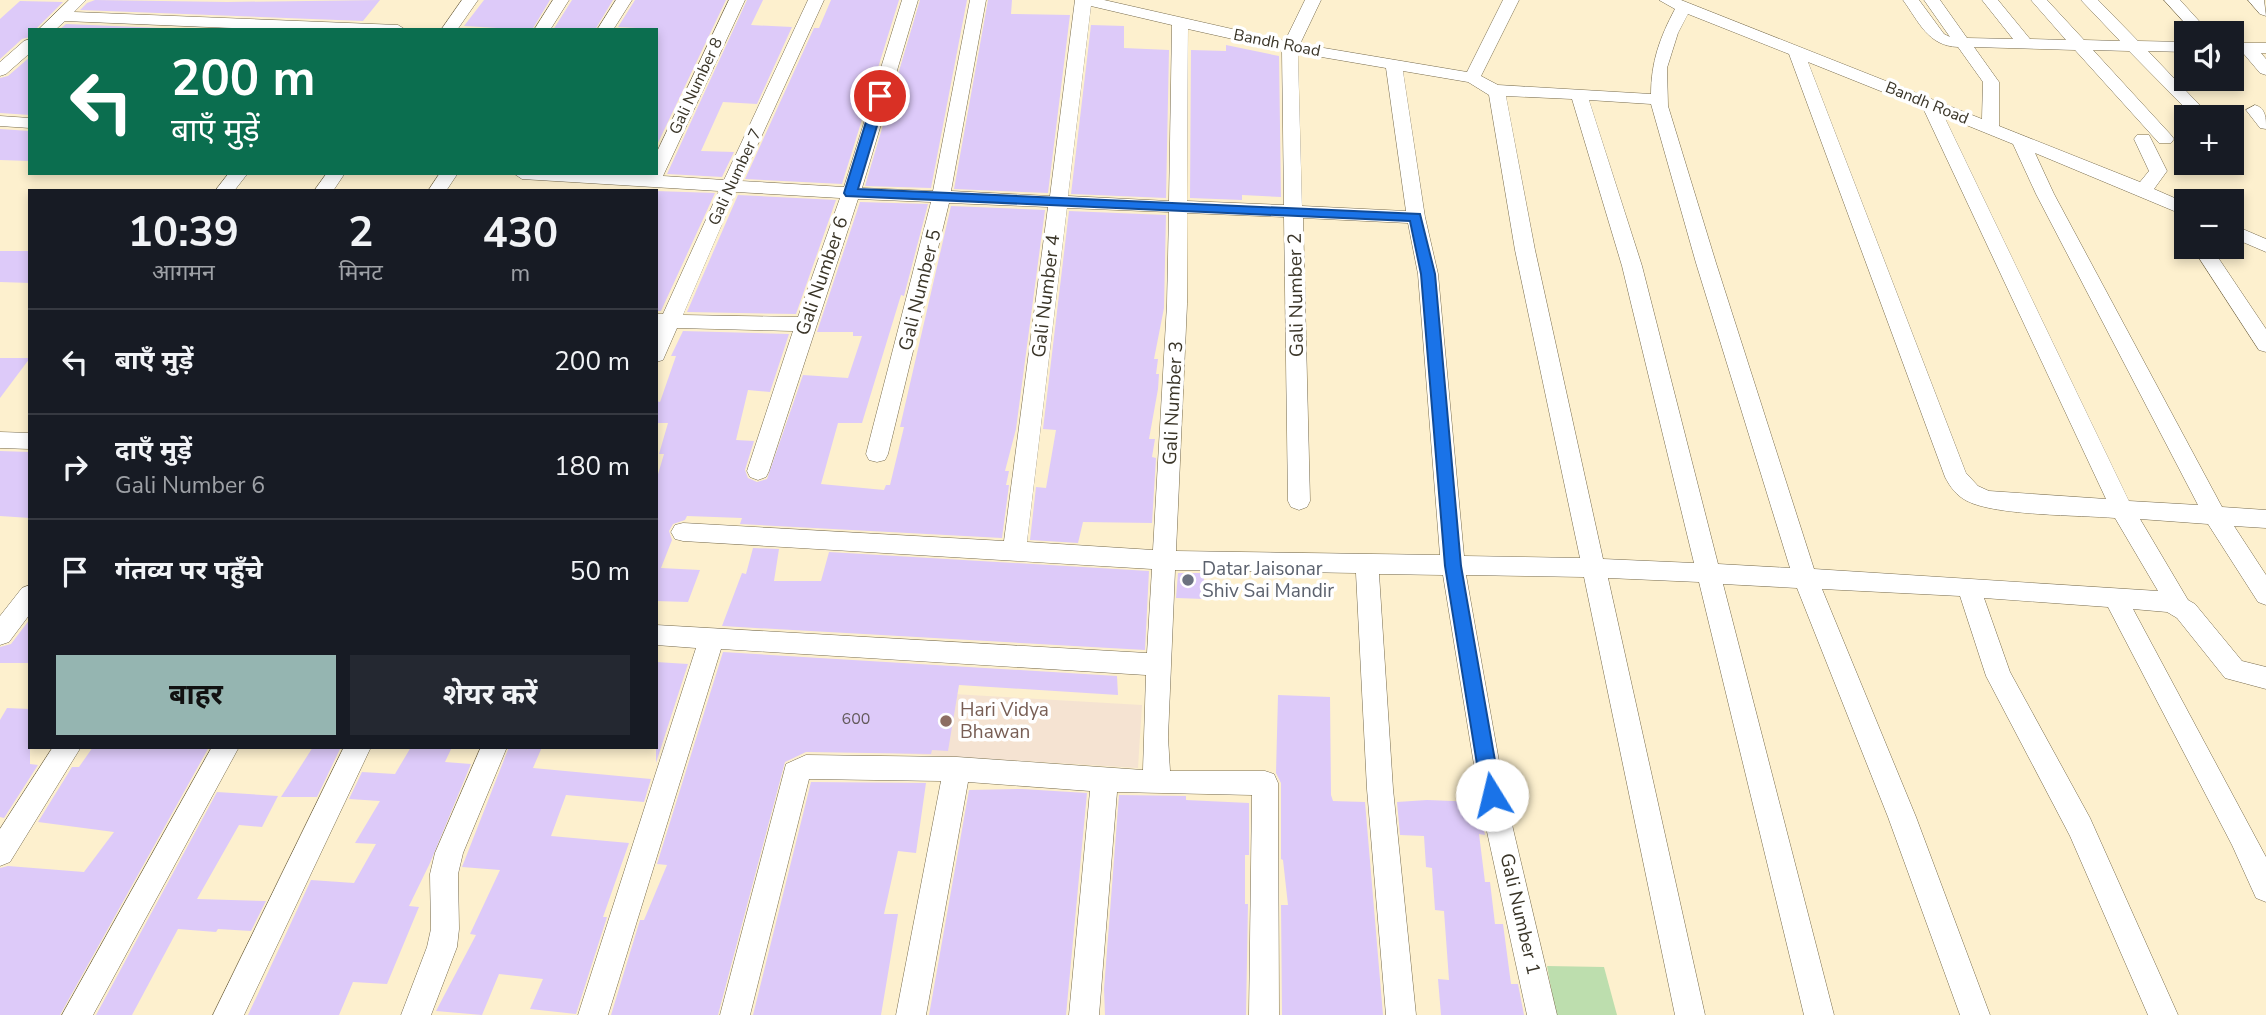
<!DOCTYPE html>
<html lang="hi">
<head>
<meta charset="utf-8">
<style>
  body { margin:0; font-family:"Nunito Sans","Noto Sans Devanagari",sans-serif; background:#242831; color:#f1f3f6; height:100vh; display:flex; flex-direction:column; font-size:26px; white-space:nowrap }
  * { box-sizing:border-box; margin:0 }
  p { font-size:23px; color:#9ea1a6 }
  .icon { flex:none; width:38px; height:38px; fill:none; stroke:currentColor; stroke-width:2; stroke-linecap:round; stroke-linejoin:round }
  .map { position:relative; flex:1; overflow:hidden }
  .panel { position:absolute; left:28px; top:189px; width:630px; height:560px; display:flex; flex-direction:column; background:#171b24; border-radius:0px; box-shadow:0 4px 10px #0003 }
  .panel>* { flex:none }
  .top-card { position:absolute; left:28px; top:28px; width:630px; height:147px; border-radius:0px; box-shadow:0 4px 10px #0003; background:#0b6e4f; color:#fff; overflow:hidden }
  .controls { position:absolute; left:2174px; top:21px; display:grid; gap:14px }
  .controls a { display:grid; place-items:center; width:70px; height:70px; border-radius:0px; background:#171b24; box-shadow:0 4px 10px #0003; font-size:35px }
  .pin { position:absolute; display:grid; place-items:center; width:60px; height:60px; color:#fff; margin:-30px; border:4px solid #fff; border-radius:50%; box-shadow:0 2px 7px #0007 }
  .me { position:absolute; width:77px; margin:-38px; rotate:351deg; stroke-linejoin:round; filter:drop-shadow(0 0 5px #0008) }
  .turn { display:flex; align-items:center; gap:24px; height:147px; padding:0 28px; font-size:32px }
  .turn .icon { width:91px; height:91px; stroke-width:2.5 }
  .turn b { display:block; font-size:49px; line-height:60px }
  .eta { display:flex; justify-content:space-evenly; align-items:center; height:119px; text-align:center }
  .eta b { font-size:42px; font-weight:700; line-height:49px }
  .primary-button { display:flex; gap:14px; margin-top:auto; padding:14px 28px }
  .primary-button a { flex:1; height:80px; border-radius:0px; background:#95b5b1; color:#111; font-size:28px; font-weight:700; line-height:80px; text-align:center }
  .primary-button a+a { background:#242831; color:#f1f3f6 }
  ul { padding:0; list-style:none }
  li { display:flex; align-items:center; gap:21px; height:105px; padding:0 28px; border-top:2px solid #363941 }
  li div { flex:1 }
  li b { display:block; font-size:26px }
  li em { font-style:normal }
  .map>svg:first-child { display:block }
</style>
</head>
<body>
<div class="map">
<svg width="2266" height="1015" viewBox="0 0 2266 1015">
  <rect width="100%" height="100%" fill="#fdf0ce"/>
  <polygon fill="#f5e3d2" points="762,683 1142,705 1138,768 744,744"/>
  <polygon fill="#bddeae" points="1547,966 1604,967 1617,1015 1556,1015"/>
  <g fill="#ddcaf9">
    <polygon points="95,0 227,2 380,0 363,21 80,10 87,3"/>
    <polygon points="484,0 550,0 532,30 464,26"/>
    <polygon points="572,0 613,0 595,30 553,30"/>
    <polygon points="635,0 726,0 656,147 656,29 618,27"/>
    <polygon points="747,0 763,0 751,25 792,27 757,104 723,102 701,151 734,152 722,177 667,174"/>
    <polygon points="831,0 899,0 842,184 745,179 814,28 819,28"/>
    <polygon points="920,0 967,0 931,188 865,186"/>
    <polygon points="988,0 1012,0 1011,14 1070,15 1048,193 954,189"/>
    <polygon points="20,1 63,2 35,30 30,30 30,37 22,39 0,59 0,19"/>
    <polygon points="66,24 210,30 59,30"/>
    <polygon points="1091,25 1124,26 1124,48 1169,50 1166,198 1071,194"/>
    <polygon points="1226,45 1279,56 1281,197 1242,195 1242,200 1190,198 1191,50 1226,51"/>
    <polygon points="30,57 30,115 0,113 0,78 8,76"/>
    <polygon points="0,129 30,131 30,161 0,160"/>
    <polygon points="656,191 715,193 661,311 656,311"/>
    <polygon points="738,195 836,200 796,314 687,312"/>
    <polygon points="860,202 928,204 904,296 901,295 862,423 838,423 821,484 884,490 886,485 890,485 904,427 900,427 951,206 1045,210 1016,429 1005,471 1009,471 1006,485 1009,485 1002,538 740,524 742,518 687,516 685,520 673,524 669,531 672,540 661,568 700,570 688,602 656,601 656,481 664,454 659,454 668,423 656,423 656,401 660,402 676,356 671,356 683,331 789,334 770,392 748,390 736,440 754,441 745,470 748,478 757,482 767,479 803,375 848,378 862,336 853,336 853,332 817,332"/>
    <polygon points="1069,211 1166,215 1164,308 1154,359 1158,359 1156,374 1159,374 1158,389 1149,439 1155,439 1152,457 1156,458 1152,523 1083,522 1078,543 1030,540 1036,487 1046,488 1056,430 1043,429"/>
    <polygon points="0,251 30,251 30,283 0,282"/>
    <polygon points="0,358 30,358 0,398"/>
    <polygon points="0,451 30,452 30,518 0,516"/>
    <polygon points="753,548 779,549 774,581 821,581 829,552 1149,571 1145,650 722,626 742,573 746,574"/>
    <polygon points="1178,573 1204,573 1204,599 1176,598"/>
    <polygon points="30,619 30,663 0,663 0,647 11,644"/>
    <polygon points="723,652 1117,676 1118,695 959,685 948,751 932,750 931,754 806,752 785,762 718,1015 611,1015 640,920 644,920 667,865 657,864"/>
    <polygon points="656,662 688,664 656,763"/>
    <polygon points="1278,695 1330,697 1331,795 1333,801 1365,802 1383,1015 1282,1015 1281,905 1288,905 1283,860 1281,859 1281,783 1276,773"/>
    <polygon points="7,708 30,709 30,764 38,765 4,818 0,817 0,720"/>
    <polygon points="93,747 209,747 60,1015 0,1015 0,868 8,866 84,872 114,832 38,822 72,767 79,767"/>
    <polygon points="313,747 341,747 317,797 281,797"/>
    <polygon points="411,747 452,747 445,762 471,764 430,863 409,906 419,907 387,984 353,982 339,1015 248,1015 311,880 354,883 376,844 355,843 380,801 349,799 362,772 395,774"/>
    <polygon points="509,747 542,747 533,768 651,779 644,802 566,795 551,836 629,843 603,917 607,917 576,1014 530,1009 543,979 499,974 482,1015 436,1011 476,935 470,934 500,870 462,867"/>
    <polygon points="811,782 926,783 916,853 898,851 884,914 898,914 881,1015 753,1015"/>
    <polygon points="1022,789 1087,793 1066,1015 929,1015 969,790"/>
    <polygon points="217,792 278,796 262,827 239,825 197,899 266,901 251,931 218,929 216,932 178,929 132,1015 96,1015"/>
    <polygon points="1119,795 1186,796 1186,800 1249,803 1249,855 1245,855 1245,904 1248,904 1246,1015 1105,1015 1104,989"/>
    <polygon points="1427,800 1478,802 1485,835 1479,834 1485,882 1490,882 1495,924 1503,924 1511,984 1518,984 1524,1015 1441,1015 1438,979 1449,980 1444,911 1435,910 1432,868 1426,867 1424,836 1400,835 1397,802"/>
  </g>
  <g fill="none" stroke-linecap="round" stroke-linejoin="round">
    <defs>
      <g id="minor">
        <polygon points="69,0 86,0 74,12 398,25 406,30 278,30 65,21 55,30 38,30"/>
        <polygon points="462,0 478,0 457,30 441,30"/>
        <polygon points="553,0 569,0 550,30 534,30"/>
        <polygon points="616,0 632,0 613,30 597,30"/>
        <path d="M729 0H745L663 176 724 180 808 0H824L741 181 844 187 902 0H918L862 188 933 191 970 0H986L951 191 1050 196 1075 0H1104L1285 41 1305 0H1321L1300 44 1467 72 1503 0H1519L1481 76 1498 85 1651 94C1651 62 1660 37 1675 9L1659 0H1681L1982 119 1983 82 1958 47C1928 46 1919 22 1903 0H1919L1944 34 1950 37 1924 0H1940L1967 38 2013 39 1982 0H1998L2030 39 2066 40 2031 0H2047L2084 40 2120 41 2081 0H2098L2138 41 2186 42V52L2148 51 2211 117H2194L2129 51 2093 50 2171 135 2174 139 2171 143H2159L2075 50 1974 47 1999 82V126L2140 182 2149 171 2134 139 2137 135H2149L2167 171 2154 189 2186 203V216L2035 153 2054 194 2222 507 2266 510V528L2234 526 2266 575V605L2258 602 2208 524 2140 519 2188 600 2195 604 2242 661 2266 667V689L2225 678 2177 618 2167 612 2133 609 2266 857V902L2256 898 2232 845 2108 607 1984 598 2010 672 2090 818 2178 1015H2148L2070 836 1986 676 1960 596 1822 589 1916 817 1990 1015H1960L1888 817 1797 588 1723 584 1834 1015H1804L1699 582 1608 578 1705 1015H1675L1584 577 1466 575 1505 795 1557 1015H1527L1479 795 1443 575 1379 574 1393 789 1416 1015H1386L1367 789 1356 573 1175 570 1168 737 1170 771H1265L1274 774 1278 783 1279 1015H1249L1252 795 1117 792 1099 1015H1069L1090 791 968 782 926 1015H896L941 781 809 779 750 1015H720L786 764 806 755 957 757 1143 770 1146 675 721 649 608 1015H578L696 648 656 645V625L1147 653 1152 569 683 541 675 539 671 532 675 525 683 523 1004 541 1048 207 949 203 888 454 885 460 877 462 869 460 866 454 931 202 858 199 769 471 766 477 758 480 750 477 747 471 793 331 677 328 663 360 656 362V314H663L719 191 522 179 513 173H656V154ZM1091 6 1172 25 1169 201 1068 196ZM1688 14 1789 54 1945 477C1950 487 1957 496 1967 501 1996 516 2080 515 2115 518L2158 591 1814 569 1716 263 1668 106 1667 68 1678 33ZM1188 29 1282 50 1284 205 1187 201ZM1298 53 1386 68 1406 211 1302 206ZM1808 62 1923 108 2106 499 1989 491 1978 486 1966 473ZM1403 71 1468 82 1489 95 1515 250 1580 558 1464 556 1438 274 1425 217ZM1506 96 1572 99 1622 266 1694 563 1603 559 1535 250ZM1589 100 1651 104 1696 263 1790 568 1718 564 1642 266ZM1944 116 2013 144 2036 194 2198 505 2129 501ZM736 192 840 198 798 317 683 315ZM1067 208 1169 212 1167 304 1153 550 1027 542ZM1187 213 1284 217 1288 501 1291 507 1299 510 1307 507 1310 501 1303 218 1408 223 1418 274 1440 555 1176 551 1187 304Z"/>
        <polygon points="2164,0 2180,0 2210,33 2194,33"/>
        <polygon points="2248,0 2264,0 2266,16 2260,14"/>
        <polygon points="30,39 30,53 6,74 0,76 0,62 24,41"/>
        <polygon points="2231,43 2266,43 2266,53 2261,53 2266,59 2266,75 2260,73 2243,53 2231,53"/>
        <path d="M2255 105C2266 108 2266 118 2266 129L2260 128 2246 110Z"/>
        <polygon points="0,116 30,118 30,128 0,126"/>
        <polygon points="229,173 248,173 234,191 215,191"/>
        <polygon points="327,173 345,173 333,191 314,191"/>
        <polygon points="440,173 458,173 446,191 428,191"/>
        <polygon points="2231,224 2266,239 2266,252 2231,237"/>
        <polygon points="2192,247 2211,247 2266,329 2266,352 2259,350"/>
        <polygon points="0,432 30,433 30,449 0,448"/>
        <polygon points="30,585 30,614 9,642 0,645 0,616 22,588"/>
        <polygon points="53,747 81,747 10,862 0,866 0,829"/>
        <polygon points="212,747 239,747 93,1015 62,1015"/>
        <polygon points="344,747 371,747 244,1015 213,1015"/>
        <polygon points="481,747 507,747 463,853 458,874 459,929 457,947 431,1015 401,1015 427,947 431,929 430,874 435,853"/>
      </g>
    </defs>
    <use href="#minor" stroke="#776b4d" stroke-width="1"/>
    <use href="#minor" fill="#fff" fill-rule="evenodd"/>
  </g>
  <polygon fill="#1a73e8" stroke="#114b97" stroke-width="2" points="880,93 886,96 858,189 1420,214 1435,274 1461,566 1501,795 1498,801 1492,804 1485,801 1482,795 1445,566 1421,274 1410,221 846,196 844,193 874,96"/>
  <circle fill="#6b7280" stroke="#fff" stroke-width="2.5" cx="1188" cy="580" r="7"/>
  <circle fill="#8d6e63" stroke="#fff" stroke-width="2.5" cx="946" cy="721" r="7"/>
  <g text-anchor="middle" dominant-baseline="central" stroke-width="7" stroke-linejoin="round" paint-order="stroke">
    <g font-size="16" fill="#3a3528" stroke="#fff">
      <text transform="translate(1277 43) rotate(11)">Bandh Road</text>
      <text transform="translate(696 86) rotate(-65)">Gali Number 8</text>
      <text transform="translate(1927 103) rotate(22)">Bandh Road</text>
      <text transform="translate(735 177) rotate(-65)">Gali Number 7</text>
    </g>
    <g font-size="16" fill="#635a5c">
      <text x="856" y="719">600</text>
    </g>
    <g font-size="19" fill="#3a3528" stroke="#fff">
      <text transform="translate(822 276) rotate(-71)">Gali Number 6</text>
      <text transform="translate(920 290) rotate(-76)">Gali Number 5</text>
      <text transform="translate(1296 295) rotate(-91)">Gali Number 2</text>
      <text transform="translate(1046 296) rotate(-83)">Gali Number 4</text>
      <text transform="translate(1173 403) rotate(-87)">Gali Number 3</text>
      <text transform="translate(1520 914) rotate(77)">Gali Number 1</text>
    </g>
    <g font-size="19" fill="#5b616d" stroke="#fff" text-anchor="start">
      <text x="1202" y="569">Datar Jaisonar<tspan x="1202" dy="22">Shiv Sai Mandir</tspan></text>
    </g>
    <g font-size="19" fill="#785e54" stroke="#fff" text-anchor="start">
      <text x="960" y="710">Hari Vidya<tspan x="960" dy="22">Bhawan</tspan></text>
    </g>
  </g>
</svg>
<div class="controls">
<a><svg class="icon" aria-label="sound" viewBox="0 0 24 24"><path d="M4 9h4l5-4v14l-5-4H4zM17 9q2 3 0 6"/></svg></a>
<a>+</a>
<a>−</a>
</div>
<div class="pin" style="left:880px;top:96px;background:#d93025"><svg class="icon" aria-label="arrive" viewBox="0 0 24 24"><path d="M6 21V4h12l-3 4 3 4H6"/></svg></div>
<svg class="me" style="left:1492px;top:795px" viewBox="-20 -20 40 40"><circle r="19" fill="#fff"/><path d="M0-13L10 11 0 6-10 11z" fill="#1a73e8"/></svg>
<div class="top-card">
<div class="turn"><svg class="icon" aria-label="left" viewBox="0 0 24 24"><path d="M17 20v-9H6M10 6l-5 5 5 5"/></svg><div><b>200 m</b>बाएँ मुड़ें</div></div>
</div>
<section class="panel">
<div class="eta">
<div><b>10:39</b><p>आगमन</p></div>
<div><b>2</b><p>मिनट</p></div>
<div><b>430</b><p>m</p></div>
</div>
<ul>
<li><svg class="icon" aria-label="left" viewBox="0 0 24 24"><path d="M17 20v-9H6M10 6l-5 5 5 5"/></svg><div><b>बाएँ मुड़ें</b></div><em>200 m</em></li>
<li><svg class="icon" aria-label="right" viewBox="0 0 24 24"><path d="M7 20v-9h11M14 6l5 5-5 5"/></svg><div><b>दाएँ मुड़ें</b><p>Gali Number 6</p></div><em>180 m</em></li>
<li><svg class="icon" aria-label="arrive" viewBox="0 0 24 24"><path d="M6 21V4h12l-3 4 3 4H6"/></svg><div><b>गंतव्य पर पहुँचे</b></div><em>50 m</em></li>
</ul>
<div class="primary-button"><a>बाहर</a><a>शेयर करें</a></div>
</section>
</div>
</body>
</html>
